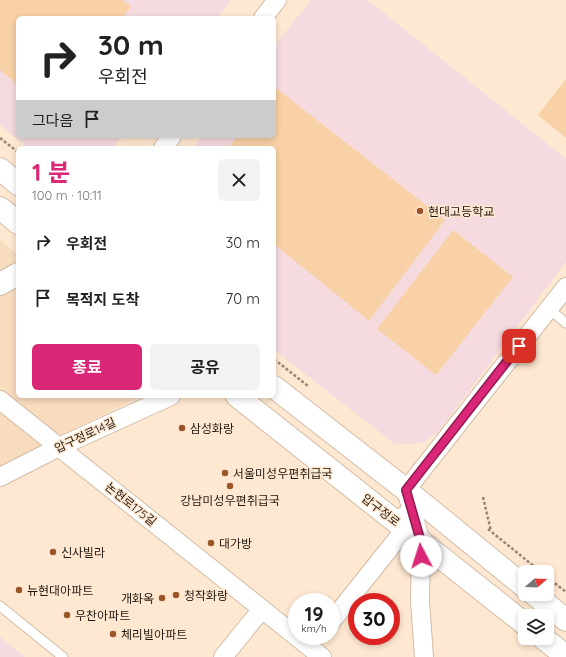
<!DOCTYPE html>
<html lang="ko">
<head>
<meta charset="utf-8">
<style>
  body { margin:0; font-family:Quicksand,"Noto Sans KR",sans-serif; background:#f2f2f2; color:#222; height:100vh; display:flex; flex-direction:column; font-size:15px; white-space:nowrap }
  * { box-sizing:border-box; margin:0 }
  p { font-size:13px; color:#767676 }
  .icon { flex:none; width:22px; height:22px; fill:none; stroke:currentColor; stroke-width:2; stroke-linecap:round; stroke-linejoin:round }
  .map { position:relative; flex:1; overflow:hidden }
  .details { position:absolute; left:16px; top:146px; width:260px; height:252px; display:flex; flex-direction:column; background:#fff; border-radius:6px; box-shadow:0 2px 6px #0003 }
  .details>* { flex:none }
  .guide { position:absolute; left:16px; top:16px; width:260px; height:122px; border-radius:6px; box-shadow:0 2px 6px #0003; background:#fff; color:#222; overflow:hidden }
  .needle { width:26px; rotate:71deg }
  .tools { position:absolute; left:518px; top:565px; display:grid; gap:8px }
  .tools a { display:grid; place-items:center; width:36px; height:36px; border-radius:6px; background:#fff; box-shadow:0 2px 6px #0003; font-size:20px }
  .speed { position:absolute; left:288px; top:593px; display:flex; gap:8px; font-size:20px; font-weight:700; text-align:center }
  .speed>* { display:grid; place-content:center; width:52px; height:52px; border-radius:50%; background:#fff; box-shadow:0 2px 6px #0003; line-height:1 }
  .speed small { font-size:10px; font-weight:400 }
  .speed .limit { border:6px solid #d22; background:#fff; color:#111 }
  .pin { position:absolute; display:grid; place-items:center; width:34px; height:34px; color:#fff; margin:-17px; border-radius:8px; box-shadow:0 2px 6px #0006 }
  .me { position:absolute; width:44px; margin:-22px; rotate:355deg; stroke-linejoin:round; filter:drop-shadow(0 0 3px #0008) }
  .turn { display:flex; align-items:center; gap:14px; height:84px; padding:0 16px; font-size:18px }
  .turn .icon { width:52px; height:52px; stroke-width:2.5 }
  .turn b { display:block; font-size:28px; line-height:34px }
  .then { display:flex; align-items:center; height:38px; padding:0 16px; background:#0003; gap:8px; font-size:15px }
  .round { display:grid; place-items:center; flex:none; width:42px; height:42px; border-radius:6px; background:#f2f2f2 }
  .head { display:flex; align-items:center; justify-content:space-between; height:68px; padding:0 16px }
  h1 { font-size:24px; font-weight:700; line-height:30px; color:#db2777 }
  .action { display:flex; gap:8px; margin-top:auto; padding:8px 16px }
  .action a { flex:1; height:46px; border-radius:6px; background:#db2777; color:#fff; font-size:16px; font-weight:700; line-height:46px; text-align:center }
  .action a+a { background:#f2f2f2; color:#222 }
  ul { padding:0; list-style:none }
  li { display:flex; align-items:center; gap:12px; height:56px; padding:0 16px }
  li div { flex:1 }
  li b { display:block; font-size:15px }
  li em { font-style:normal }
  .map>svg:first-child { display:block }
</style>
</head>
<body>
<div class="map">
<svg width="566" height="657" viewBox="0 0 566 657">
  <rect width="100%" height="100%" fill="#ffe8d1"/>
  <polygon fill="#f8dcbe" points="0,240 18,255 18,396 141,396 0,466"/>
  <g fill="#f5dbdf">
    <polygon points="0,0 231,0 217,18 18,18 18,136 122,136 112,148 28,148 0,125"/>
    <polygon points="311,0 368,0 566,159 566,262 438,432 424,443 395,444 274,350 274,148 193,148 203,136 274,136 274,46"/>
    <polygon points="0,637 25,657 0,657"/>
  </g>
  <g fill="#f9d1a6">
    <polygon points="0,0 123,0 131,7 122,18 18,18 18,85 0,70"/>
    <polygon points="566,79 566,138 538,115"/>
    <polygon points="276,88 445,220 369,321 274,244 274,148 228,148 238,136 274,136 274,90"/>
    <polygon points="453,230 513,277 436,375 377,329"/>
  </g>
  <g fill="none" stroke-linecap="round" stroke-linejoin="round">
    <defs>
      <g id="service">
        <polyline points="549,309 566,323"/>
        <polyline points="0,606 63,657"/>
      </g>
      <g id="minor">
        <polyline points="263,18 277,0"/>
        <polyline points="163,148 172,136"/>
        <polyline points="0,400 322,657"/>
        <polyline points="0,477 59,447 171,396"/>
        <polyline points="406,490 566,287"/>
        <polyline points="406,490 421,542 420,601 424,657"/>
        <polyline points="331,622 405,529 405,515"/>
        <polyline points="223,657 262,609"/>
      </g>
      <polyline id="tertiary" points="0,284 18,274"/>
      <g id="secondary">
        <polyline points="0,169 18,184"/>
        <polyline points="0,208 18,223"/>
        <polyline points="274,387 406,490 525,587"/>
        <polyline points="237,396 525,624"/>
        <polyline points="534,594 566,620"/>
        <polyline points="543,638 566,656"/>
      </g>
    </defs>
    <use href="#service" stroke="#d2bca5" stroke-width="11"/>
    <use href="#minor" stroke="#d2bca5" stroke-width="20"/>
    <use href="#tertiary" stroke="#d2bca5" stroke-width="24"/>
    <use href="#secondary" stroke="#d2bca5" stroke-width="24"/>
    <g stroke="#978777" stroke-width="2.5" stroke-dasharray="3 2" stroke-linecap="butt">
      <polyline points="0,138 18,152"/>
      <polyline points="274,359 308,386"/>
      <polyline points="483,497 491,531"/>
      <polyline points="488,529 541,572"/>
      <polyline points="547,577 566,592"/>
    </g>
    <use href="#service" stroke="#fff" stroke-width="9"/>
    <use href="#minor" stroke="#fff" stroke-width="18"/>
    <use href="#tertiary" stroke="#fff" stroke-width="22"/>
    <use href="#secondary" stroke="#fff" stroke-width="22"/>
  </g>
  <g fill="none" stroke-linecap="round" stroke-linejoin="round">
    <defs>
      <polyline id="route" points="421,556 421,542 406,490 519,346"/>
    </defs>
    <use href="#route" stroke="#8e194d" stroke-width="10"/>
    <use href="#route" stroke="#db2777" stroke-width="7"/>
  </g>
  <g fill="#9a5529" stroke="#ffe8d1" stroke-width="1.5">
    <circle cx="420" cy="211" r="4"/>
    <circle cx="182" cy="428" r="4"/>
    <circle cx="225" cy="473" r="4"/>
    <circle cx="230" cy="486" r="4"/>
    <circle cx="211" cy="543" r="4"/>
    <circle cx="53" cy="552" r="4"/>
    <circle cx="19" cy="590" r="4"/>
    <circle cx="176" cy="595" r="4"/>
    <circle cx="162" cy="598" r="4"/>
    <circle cx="67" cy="615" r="4"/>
    <circle cx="113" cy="634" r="4"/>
  </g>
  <g text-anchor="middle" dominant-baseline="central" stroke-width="3" stroke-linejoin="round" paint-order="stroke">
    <g font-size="12" fill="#20180f" stroke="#ffe8d1" text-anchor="start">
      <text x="428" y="211">현대고등학교</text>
      <text x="190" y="428">삼성화랑</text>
      <text x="233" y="473">서울미성우편취급국</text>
      <text x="230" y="500" text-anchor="middle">강남미성우편취급국</text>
      <text x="219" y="543">대가방</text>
      <text x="61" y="552">신사빌라</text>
      <text x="27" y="590">뉴현대아파트</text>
      <text x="184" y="595">청작화랑</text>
      <text x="154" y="598" text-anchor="end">개화옥</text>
      <text x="75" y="615">우찬아파트</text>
      <text x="121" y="634">체리빌아파트</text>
    </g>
    <g font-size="12" fill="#20180f" stroke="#ffe8d1">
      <text transform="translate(85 435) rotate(-25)">압구정로14길</text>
      <text transform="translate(131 504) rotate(39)">논현로175길</text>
      <text transform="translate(381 510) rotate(38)">압구정로</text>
    </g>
  </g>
</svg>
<div class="tools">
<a><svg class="needle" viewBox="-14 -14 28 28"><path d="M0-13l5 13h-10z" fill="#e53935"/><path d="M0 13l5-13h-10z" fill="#767676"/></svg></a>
<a><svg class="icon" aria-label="layers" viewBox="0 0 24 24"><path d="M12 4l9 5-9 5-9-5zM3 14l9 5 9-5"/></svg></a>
</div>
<div class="speed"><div>19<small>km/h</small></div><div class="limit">30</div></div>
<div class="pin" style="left:519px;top:346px;background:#d93025"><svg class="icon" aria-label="arrive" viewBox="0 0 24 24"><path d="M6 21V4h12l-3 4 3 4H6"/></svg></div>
<svg class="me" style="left:421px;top:556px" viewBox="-20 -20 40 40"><circle r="19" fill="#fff"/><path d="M0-13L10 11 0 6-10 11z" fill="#db2777"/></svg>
<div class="guide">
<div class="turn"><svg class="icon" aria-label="right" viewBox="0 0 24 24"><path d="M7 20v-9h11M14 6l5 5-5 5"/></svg><div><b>30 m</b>우회전</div></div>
<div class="then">그다음<svg class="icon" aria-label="arrive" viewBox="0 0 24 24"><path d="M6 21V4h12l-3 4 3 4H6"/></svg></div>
</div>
<section class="details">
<div class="head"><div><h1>1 분</h1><p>100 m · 10:11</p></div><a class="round"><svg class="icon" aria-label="close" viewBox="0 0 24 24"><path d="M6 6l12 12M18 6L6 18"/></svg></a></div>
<ul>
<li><svg class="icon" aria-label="right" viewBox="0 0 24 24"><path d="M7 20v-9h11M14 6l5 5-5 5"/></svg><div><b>우회전</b></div><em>30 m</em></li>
<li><svg class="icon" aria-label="arrive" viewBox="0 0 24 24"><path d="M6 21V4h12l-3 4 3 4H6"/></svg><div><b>목적지 도착</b></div><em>70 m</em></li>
</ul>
<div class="action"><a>종료</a><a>공유</a></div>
</section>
</div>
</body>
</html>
